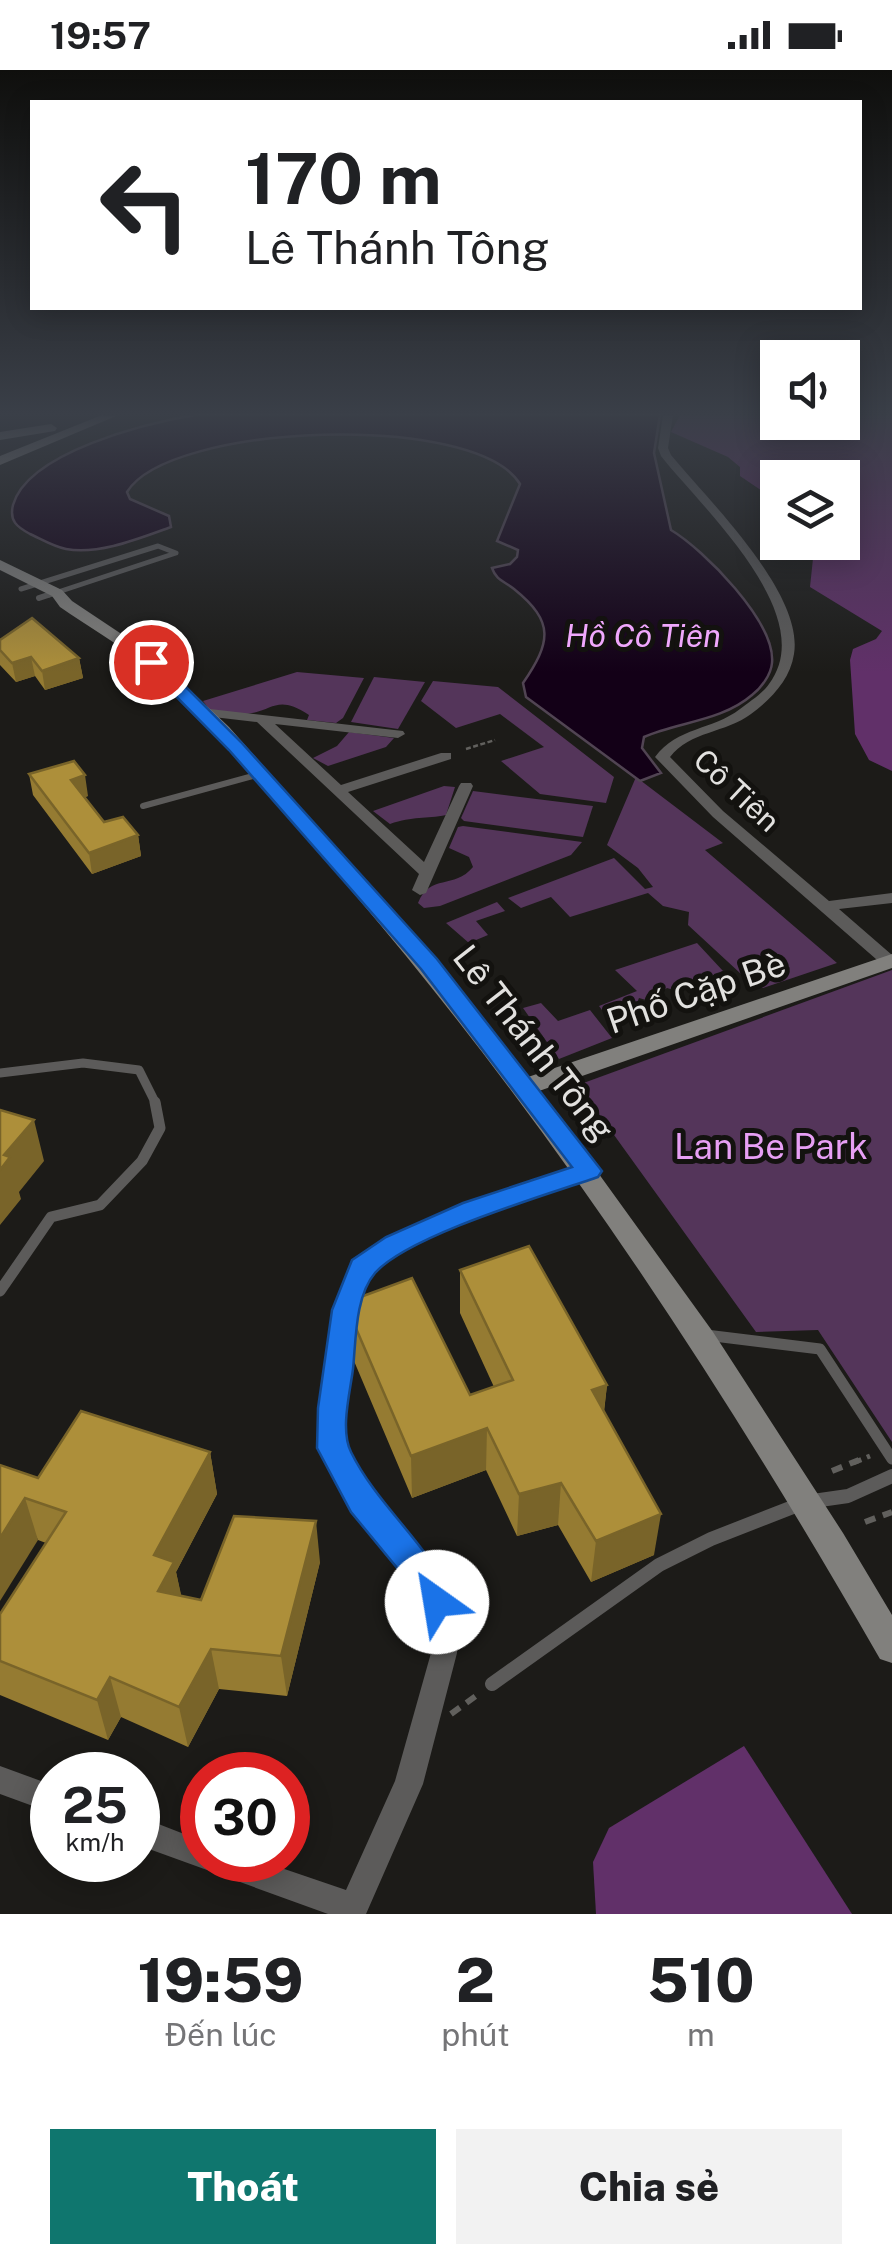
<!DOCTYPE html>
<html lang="vi">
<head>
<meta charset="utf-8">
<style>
  body { margin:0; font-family:"Public Sans",sans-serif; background:#f2f2f2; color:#202124; height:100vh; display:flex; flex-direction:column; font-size:38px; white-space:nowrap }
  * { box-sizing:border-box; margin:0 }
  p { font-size:32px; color:#757577 }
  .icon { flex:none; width:55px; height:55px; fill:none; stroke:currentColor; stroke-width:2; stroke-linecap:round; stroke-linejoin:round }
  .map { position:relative; height:1844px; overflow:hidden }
  .drawer { display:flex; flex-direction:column; background:#fff; flex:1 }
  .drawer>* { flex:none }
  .top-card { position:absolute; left:30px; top:30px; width:832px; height:210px; border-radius:0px; box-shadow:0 5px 25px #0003; background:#fff; color:#202124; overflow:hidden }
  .fabs { position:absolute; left:760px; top:270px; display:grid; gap:20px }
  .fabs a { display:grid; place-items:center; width:100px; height:100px; border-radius:0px; background:#fff; box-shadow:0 5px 25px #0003; font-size:50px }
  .speed { position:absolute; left:30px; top:1682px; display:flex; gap:20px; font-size:50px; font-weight:700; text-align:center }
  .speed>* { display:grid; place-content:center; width:130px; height:130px; border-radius:50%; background:#fff; box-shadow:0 5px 25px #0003; line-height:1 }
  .speed small { font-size:25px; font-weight:400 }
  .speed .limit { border:15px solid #d22; background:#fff; color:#111 }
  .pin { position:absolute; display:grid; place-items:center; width:85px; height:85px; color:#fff; margin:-42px; border:5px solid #fff; border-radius:50%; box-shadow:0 2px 10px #0007 }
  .me { position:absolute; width:110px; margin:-55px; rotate:328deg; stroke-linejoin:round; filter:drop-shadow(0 0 8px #0008) }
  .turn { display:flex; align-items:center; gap:35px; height:210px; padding:0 50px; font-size:45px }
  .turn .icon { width:130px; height:130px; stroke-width:2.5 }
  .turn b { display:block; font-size:70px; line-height:85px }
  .eta { display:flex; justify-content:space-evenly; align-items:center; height:170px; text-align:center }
  .eta b { font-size:60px; font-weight:800; line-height:70px }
  .cta { display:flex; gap:20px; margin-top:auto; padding:20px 50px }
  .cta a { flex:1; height:115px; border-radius:0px; background:#0f766e; color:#fff; font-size:40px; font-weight:800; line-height:115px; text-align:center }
  .cta a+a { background:#f2f2f2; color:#202124 }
  .status { display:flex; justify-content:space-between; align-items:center; height:70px; padding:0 50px; background:#fff; direction:ltr }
  .status svg { height:28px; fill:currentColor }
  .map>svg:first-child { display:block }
</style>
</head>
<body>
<div class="status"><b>19:57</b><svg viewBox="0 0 49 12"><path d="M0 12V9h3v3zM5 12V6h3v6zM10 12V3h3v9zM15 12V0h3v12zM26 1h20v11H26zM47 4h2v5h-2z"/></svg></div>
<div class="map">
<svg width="892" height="1844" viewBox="0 0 892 1844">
  <rect width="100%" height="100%" fill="#1c1b18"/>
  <g fill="#54355a">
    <path d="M297 602 364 608 343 648 336 653 307 650 309 645C276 623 273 642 245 644 234 645 222 642 211 641L203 631Z"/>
    <polygon points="374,607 425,612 398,659 351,652"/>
    <polygon points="433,611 498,617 614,707 606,733 540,724 501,691 544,677 500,644 456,658 421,631"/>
    <polygon points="349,662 394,668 386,677 328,696 313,688 337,676"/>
    <polygon points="636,707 723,773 705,780 837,893 763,918 753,915 688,855 689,842 663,836 648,823 570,847 551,827 521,838 508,828 614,788 645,819 653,817 638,798 607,775"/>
    <path d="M444 716 455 717 446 745C426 749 413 746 390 754L373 741Z"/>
    <polygon points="473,721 593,736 583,767 464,751 461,748"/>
    <path d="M458 757 463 756 582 772 571 785 440 836 424 838 418 833C430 803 454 820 473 797L469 787 449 778Z"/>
    <polygon points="497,832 505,841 476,851 488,865 469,873 446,853"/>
    <polygon points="697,873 723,901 714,904 714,909 689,913 686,918 678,916 677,921 667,918 656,926 647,924 646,930 639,928 637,933 629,931 627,937 618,934 615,940 602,940 599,936 637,921 615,900"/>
    <polygon points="892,900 892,1372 818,1260 756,1262 578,1015"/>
    <polygon points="541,933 558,951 590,940 612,968 559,989 523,938"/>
  </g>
  <g fill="#613069">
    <polygon points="680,345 777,345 778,352 842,352 843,345 892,345 892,701 869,690 855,664 850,590 853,579 876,569 882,561 810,517 814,479 810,473 842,472 842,408 778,408 777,431 740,406 740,397 728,387 671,362"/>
    <polygon points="744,1676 852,1844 596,1844 593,1792 609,1758"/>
  </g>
  <path fill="#130017" stroke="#514453" stroke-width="2.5" d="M195 345H660L654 383 671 460C703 479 776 552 772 593 771 605 761 618 752 625 722 651 678 652 644 667L642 678 661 703 640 711 526 627 523 613C551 572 555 552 514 519 504 511 496 510 492 498L510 494 517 487 518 480 497 471 520 414C476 341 169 353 127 422L130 429 169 446 171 457C140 468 100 485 66 479 54 477 41 469 30 464 17 457 9 451 13 435 28 382 147 353 195 345Z"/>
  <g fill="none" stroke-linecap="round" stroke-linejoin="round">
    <polyline stroke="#61605d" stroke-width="2.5" stroke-dasharray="5 2.5" stroke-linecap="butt" points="466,679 495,670"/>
    <polyline stroke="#61605d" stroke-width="5" stroke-dasharray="9 6" stroke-linecap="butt" points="853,1393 870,1386"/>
    <g stroke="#61605d" stroke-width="6" stroke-dasharray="11 8" stroke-linecap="butt">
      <polyline points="832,1401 859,1390"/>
      <polyline points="865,1452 892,1442"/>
      <polyline points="451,1644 480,1623"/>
    </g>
    <polyline stroke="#5c5b5a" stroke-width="5" points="21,519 158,476 176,483 49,525"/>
    <g stroke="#5c5b5a" stroke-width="6">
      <polyline points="39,528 57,522"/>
      <polyline points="143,736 260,704"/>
    </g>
    <polyline stroke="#5c5b5a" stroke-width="9" points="0,1003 83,993 139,1000 156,1034"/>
    <g stroke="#5c5b5a" stroke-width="11">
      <polyline points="0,1221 51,1147 100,1135 142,1091 160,1058 155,1032"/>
      <polyline points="706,1265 820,1279 892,1389"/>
    </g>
    <g stroke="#5c5b5a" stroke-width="14">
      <polyline points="813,1431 848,1426 892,1406"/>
      <polyline points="492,1614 659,1495 711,1469 798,1435"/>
    </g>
    <g fill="#5c5b5a" fill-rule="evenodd">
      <path d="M663 345H673L668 378 671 385C708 430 804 523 794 584 790 610 771 629 751 644 726 663 690 661 670 687L723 741 829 831 892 823V833L839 839 892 885V897L884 896 713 747 655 687C677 657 713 660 740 639 749 632 763 623 769 614 821 545 700 436 661 386L658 378Z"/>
      <polygon points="201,638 403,661 405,664 398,668 275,654 341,715 441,683 451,683 451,689 348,722 424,792 459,716 461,713 471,713 473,716 426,823 420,825 412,820 419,804 257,652 196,645 196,639"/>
      <polygon points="589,1094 596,1096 599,1101 596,1106 480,1145 403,1181 371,1203 357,1240 345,1338 345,1378 372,1424 438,1503 458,1552 457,1583 423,1714 366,1844 328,1844 138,1775 138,1746 202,1771 202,1790 258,1790 346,1820 395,1711 431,1583 432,1552 419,1518 354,1440 321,1379 321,1338 335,1240 354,1192 389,1169 466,1135"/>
      <polygon points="0,1696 52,1715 52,1743 0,1724"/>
    </g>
    <g fill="#81807d" fill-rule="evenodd">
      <polygon points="102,345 116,346 0,395 0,386"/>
      <polygon points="51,354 57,358 55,361 0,370 0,362"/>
      <path d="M0 490 62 520 72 531 153 585 229 657 425 879 528 1007 892 884V898L539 1021 713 1262 843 1463 892 1545V1593L880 1589C725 1319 557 1062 356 826 288 746 222 660 141 593 116 572 87 556 60 537L52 526 0 500Z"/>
    </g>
  </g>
  <g fill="#957b32">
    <polygon points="0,570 79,588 83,608 45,620 35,606 16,612 0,595"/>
    <polygon points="29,704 88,726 85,727 104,752 138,765 141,786 92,804 33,725"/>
    <polygon points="460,1200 607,1315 604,1342 654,1485 591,1512 558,1455 517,1466 486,1400 412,1428 354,1291 352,1249 470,1325 494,1317 460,1243"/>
    <polygon points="210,1382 217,1424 176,1502 181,1526 201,1530 320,1492 287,1626 219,1619 188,1677 121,1647 108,1670 0,1625 0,1544 46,1473 38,1470 0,1395 38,1408"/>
  </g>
  <g fill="#796429">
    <polygon points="31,587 35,606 16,612 12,593"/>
    <polygon points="79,588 83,608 45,620 42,601"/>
    <polygon points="85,705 88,726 74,731 71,710"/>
    <polygon points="138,765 141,786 92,804 89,783"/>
    <polygon points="34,1050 44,1091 19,1122 21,1129 0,1155 0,1100 4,1085"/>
    <polygon points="607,1315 602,1357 592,1320"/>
    <polygon points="487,1358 486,1400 412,1428 411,1386"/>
    <polygon points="210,1382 217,1424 176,1502 183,1533 158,1521 154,1485"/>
    <polygon points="561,1413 558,1455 517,1466 519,1424"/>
    <polygon points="25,1428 38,1470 0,1531 0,1468"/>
    <polygon points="661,1444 654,1485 591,1512 596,1471"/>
    <polygon points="316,1451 320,1492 287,1626 281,1586"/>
    <polygon points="211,1579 219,1619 188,1677 179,1637"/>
    <polygon points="110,1607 121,1647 108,1670 97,1630"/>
  </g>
  <g fill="#ad8f3a" stroke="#796429" stroke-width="2.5">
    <polygon points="32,548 79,588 42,601 31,587 12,593 0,580 0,570"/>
    <polygon points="74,691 85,705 71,710 104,752 123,747 138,765 89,783 29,704"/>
    <polygon points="0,1040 34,1050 4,1085 10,1087 0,1100"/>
    <polygon points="529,1176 607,1315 592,1320 661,1444 596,1471 561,1413 519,1424 487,1358 411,1386 352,1249 355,1229 412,1208 470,1325 513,1310 460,1200"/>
    <polygon points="81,1341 210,1382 154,1485 174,1492 158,1521 201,1530 234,1446 316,1451 281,1586 211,1579 179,1637 110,1607 97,1630 0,1591 0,1544 66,1442 25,1428 0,1468 0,1395 38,1408"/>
  </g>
  <linearGradient id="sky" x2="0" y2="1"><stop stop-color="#0f0f0d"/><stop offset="0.57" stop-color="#3a3f48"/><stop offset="1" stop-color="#3a3f48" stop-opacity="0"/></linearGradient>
  <rect width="892" height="603" fill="url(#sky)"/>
  <path fill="#1a73e8" stroke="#114b97" stroke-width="2.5" d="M145 588H157L241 672 437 889 602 1101 598 1107C546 1125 409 1165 375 1203 355 1226 356 1271 353 1299 350 1323 340 1360 351 1382 378 1437 430 1475 454 1532L449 1543 437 1548 425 1543 416 1521 351 1442 317 1378 318 1338 332 1240 352 1190 386 1167 463 1133 572 1097 421 899 229 680 145 595Z"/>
  <g text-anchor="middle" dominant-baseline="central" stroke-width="10" stroke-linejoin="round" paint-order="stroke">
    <g font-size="30" fill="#e2e1df" stroke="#13120f">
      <text transform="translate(737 720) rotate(43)">Cô Tiên</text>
    </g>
    <g font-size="32" font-style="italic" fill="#efa7fc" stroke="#13120f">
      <text x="643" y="565">Hồ Cô Tiên</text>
    </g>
    <g font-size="35" fill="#e2e1df" stroke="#13120f">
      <text transform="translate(696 922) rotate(-19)">Phố Cặp Bè</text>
      <text transform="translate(534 973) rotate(52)">Lê Thánh Tông</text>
    </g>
    <g font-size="35" fill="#e79ff4" stroke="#13120f">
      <text x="771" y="1076">Lan Be Park</text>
    </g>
  </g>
</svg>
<div class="fabs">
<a><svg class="icon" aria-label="sound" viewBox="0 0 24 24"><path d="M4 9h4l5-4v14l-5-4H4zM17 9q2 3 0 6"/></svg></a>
<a><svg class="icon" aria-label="layers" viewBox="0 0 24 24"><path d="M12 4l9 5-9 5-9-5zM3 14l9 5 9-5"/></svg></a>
</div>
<div class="speed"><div>25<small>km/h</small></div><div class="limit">30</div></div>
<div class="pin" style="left:151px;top:592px;background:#d93025"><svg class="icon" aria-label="arrive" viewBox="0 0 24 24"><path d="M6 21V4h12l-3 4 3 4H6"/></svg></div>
<svg class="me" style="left:437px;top:1532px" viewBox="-20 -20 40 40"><circle r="19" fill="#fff"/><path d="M0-13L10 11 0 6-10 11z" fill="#1a73e8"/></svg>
<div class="top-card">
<div class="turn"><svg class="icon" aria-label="left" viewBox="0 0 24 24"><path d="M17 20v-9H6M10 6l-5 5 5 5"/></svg><div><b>170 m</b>Lê Thánh Tông</div></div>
</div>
</div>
<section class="drawer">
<div class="eta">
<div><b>19:59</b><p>Đến lúc</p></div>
<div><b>2</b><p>phút</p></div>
<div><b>510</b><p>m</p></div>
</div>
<div class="cta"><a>Thoát</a><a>Chia sẻ</a></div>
</section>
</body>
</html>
